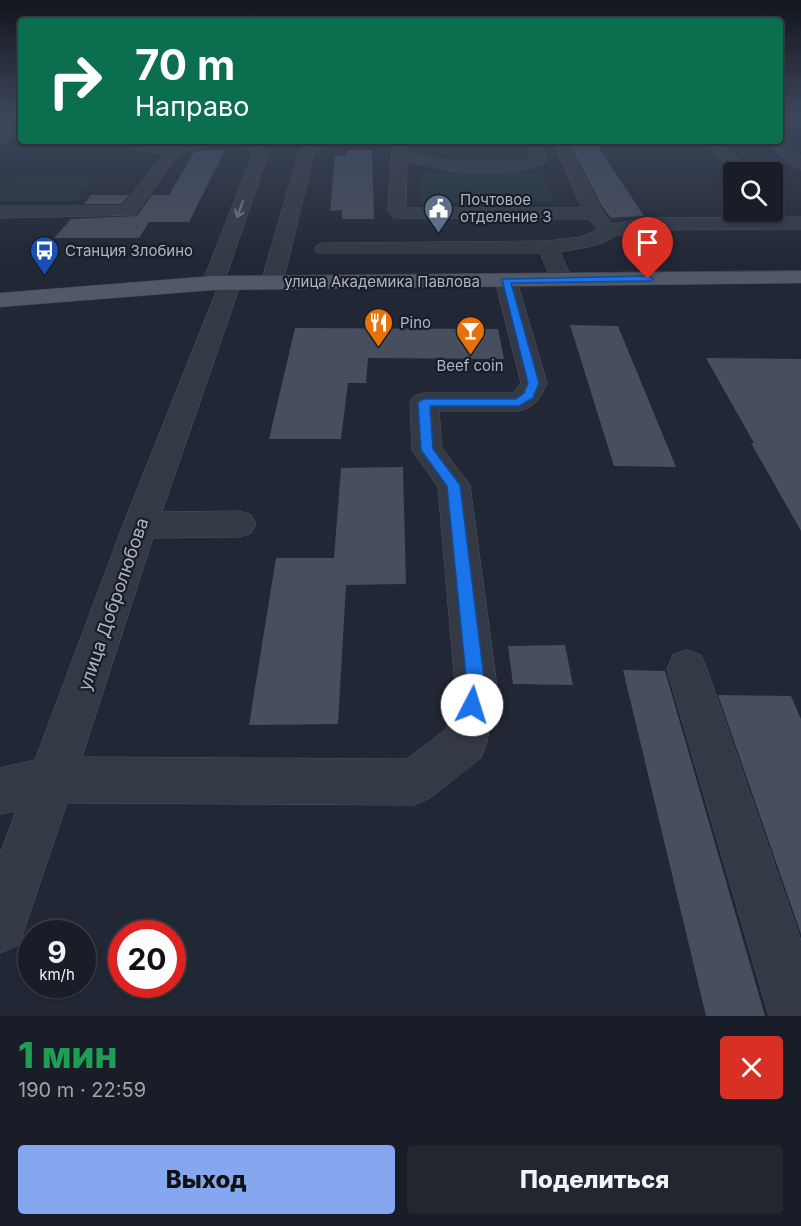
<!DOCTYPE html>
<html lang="ru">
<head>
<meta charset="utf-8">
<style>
  body { margin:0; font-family:Inter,sans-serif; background:#22262f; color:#f1f3f6; height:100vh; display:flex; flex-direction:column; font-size:22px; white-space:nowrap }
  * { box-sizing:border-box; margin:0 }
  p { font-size:20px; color:#9fa2a7 }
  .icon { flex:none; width:33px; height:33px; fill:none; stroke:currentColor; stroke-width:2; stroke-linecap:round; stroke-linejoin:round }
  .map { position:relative; height:1016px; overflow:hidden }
  .drawer { display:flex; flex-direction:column; background:#191d27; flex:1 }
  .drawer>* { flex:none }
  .banner { position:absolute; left:18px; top:18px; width:765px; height:126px; border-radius:6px; box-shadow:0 2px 4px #0004,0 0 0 2px #373b44; background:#0b6e4f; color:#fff; overflow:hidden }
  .controls { position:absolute; left:723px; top:162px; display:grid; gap:12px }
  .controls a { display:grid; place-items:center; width:60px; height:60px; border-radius:6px; background:#191d27; box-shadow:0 2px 4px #0004,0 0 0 2px #373b44; font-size:30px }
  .speed { position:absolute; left:18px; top:920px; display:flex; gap:12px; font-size:30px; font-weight:700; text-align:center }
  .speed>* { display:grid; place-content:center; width:78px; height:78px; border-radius:50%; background:#191d27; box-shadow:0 2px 4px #0004,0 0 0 2px #373b44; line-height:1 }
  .speed small { font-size:15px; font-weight:400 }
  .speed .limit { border:9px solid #d22; background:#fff; color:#111 }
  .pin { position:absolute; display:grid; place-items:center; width:51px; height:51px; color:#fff; margin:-62px -26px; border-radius:50% 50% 50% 0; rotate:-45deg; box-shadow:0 0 6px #0007 }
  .pin .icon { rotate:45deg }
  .me { position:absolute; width:66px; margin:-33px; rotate:5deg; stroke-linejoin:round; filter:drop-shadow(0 0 4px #0008) }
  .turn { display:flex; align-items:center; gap:21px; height:126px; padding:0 18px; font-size:27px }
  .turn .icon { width:78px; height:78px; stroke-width:2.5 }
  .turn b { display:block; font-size:42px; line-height:51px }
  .round { display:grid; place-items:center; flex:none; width:63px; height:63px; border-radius:6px; background:#22262f }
  .head { display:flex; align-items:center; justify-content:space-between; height:102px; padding:0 18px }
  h1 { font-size:36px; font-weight:800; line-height:45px; color:#1e9e55 }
  .cta { display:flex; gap:12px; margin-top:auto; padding:12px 18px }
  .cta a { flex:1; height:69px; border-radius:6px; background:#85a7ef; color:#111; font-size:24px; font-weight:800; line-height:69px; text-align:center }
  .cta a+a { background:#22262f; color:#f1f3f6 }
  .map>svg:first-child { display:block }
</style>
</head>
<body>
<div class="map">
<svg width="801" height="1016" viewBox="0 0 801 1016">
  <rect width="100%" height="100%" fill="#212734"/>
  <g fill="#233436">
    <polygon points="418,173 542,173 555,202 420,202"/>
    <polygon points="96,177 76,201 0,201 0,189 13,178"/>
  </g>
  <g fill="#474e5e">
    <polygon points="570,145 597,145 644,216 611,218 602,206"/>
    <polygon points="203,150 225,150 189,222 149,222 139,238 54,238 71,219 137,216 152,195 169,195 194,152"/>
    <polygon points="347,150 372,150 374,219 342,219 342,210 330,211 335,156 346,156"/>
    <polygon points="91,195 129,195 122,204 84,204"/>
    <polygon points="570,325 618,326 676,467 614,466"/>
    <polygon points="295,328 498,329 504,359 368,358 366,383 348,383 341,439 269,439"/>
    <polygon points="706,358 801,359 801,531 751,443 754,443"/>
    <polygon points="403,467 406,584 346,585 338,724 249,725 276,558 334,558 341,468"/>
    <polygon points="565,645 573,685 513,684 508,646"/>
    <polygon points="623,670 665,671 765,1016 706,1016"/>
    <polygon points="718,695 791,696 801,719 801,934"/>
  </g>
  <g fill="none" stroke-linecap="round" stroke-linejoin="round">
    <defs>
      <g id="minor">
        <polygon points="21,118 21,129 5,142 0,143 0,132"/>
        <polygon points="130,141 175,144 192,141 221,141 219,144 180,153 135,215 0,218 0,206 123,206 164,153 137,150"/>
        <path d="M239 141H256L269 152 226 277 238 278 241 283 162 512 239 511 251 515 256 524 251 533 239 537 153 538 82 757 407 759 446 729 455 686 438 487 412 450 410 402 414 396 424 393H513L521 383 495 281 498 276 506 274 514 276 517 281 547 383C541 398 535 407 519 411H439L442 448 470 485 497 686 487 742 481 758 430 798 414 805 67 803 19 945 0 953V854L16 811 0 814V768L35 760 123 525 217 289 205 288 202 283 253 153Z"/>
        <polygon points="314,141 331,141 314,154 283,282 280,287 272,289 264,287 261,282 299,152"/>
        <path d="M393 141H407V152L451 161H522L530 158 528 149 536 144 541 146 547 160C534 176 469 173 449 171 435 168 421 164 407 161L406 208H582L552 141H566L602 211 613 224 647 218 801 217V229L647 230 615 236 603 243 587 247 560 252 572 279 569 284 561 286 553 284 540 253H317L314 249 317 245 324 243 548 241 580 237 598 230 589 219 394 218 388 212Z"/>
        <polygon points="703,141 719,141 752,172 735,172"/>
        <polygon points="764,141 780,141 801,156 801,169 795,167"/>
        <polygon points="687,650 701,655 707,669 801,941 801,1016 769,1016 667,669 673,655"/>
      </g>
      <polygon id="major" points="801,271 801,283 213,290 0,307 0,293 213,276"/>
    </defs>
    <use href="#minor" stroke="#4e5460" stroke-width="1"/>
    <use href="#major" stroke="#3d434e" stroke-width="1"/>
    <use href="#minor" fill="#343a45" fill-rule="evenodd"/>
    <use href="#major" fill="#525865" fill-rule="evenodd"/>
  </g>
  <defs><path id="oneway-shaft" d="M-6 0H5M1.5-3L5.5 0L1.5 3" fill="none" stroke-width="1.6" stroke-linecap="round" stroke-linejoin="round" transform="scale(1.5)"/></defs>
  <use stroke="#777d8a" href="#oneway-shaft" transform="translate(240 209) rotate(110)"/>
  <linearGradient id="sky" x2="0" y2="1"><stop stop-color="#12151d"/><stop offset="0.45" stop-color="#3d475c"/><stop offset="1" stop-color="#3d475c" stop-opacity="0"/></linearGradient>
  <rect width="801" height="260" fill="url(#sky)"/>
  <polygon fill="#1a73e8" stroke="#114b97" stroke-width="1.5" points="648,276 653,279 651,281 511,283 539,383 533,398 519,406 430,406 433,449 460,485 485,686 478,711 472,713 466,711 463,705 467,686 447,486 421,450 418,402 424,399 516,399 524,393 528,383 502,279"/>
  <defs>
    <symbol id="civic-pin" viewBox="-11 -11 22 30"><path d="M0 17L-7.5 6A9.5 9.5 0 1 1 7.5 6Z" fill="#5c6f8a" stroke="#191f29"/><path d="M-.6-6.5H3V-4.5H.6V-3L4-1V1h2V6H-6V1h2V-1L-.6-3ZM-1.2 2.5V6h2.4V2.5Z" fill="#fff"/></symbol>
    <symbol id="bus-pin" viewBox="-11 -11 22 30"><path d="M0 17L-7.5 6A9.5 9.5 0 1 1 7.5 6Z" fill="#1a4fb4" stroke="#191f29"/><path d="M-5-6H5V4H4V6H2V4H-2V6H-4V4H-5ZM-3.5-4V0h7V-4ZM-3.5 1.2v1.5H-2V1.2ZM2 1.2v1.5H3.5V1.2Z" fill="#fff"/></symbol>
    <symbol id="restaurant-pin" viewBox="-11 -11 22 30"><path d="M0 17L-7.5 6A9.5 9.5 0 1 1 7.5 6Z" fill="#e8710a" stroke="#191f29"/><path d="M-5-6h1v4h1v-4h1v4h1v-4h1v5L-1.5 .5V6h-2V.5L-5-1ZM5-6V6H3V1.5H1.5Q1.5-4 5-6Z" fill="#fff"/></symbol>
    <symbol id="bar-pin" viewBox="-11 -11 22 30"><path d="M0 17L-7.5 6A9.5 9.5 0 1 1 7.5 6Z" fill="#e8710a" stroke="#191f29"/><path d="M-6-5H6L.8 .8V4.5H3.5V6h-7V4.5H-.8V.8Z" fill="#fff"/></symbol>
  </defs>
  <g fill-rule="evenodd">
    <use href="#civic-pin" x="422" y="192" width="33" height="45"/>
    <use href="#bus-pin" x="28" y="234" width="33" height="45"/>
    <use href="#restaurant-pin" x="362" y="306" width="33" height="45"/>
    <use href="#bar-pin" x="454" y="314" width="33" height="45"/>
  </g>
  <g text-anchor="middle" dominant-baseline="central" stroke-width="4.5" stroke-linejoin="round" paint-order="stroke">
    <g font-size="15" fill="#aeb4c2" stroke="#191f29" text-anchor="start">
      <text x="460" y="199">Почтовое<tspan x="460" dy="17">отделение 3</tspan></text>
      <text x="65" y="250">Станция Злобино</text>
      <text x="400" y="322">Pino</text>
      <text x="470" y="365" text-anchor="middle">Beef coin</text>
    </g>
    <g font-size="15" fill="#aeb4c2" stroke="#191f29">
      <text x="382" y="281">улица Академика Павлова</text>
    </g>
    <g font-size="18" fill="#aeb4c2" stroke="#191f29">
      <text transform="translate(113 604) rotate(-71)">улица Добролюбова</text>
    </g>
  </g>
</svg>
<div class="controls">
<a><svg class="icon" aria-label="search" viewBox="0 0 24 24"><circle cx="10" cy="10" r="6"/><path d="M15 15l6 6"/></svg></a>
</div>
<div class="speed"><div>9<small>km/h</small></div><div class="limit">20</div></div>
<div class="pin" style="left:648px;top:279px;background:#d93025"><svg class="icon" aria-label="arrive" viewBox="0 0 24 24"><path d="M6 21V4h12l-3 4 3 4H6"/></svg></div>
<svg class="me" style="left:472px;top:705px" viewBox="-20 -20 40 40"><circle r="19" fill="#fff"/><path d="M0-13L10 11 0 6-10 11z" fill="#1a73e8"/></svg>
<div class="banner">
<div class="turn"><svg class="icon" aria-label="right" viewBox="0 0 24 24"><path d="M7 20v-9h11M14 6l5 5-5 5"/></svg><div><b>70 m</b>Направо</div></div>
</div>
</div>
<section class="drawer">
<div class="head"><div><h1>1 мин</h1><p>190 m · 22:59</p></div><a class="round" style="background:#d93025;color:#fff"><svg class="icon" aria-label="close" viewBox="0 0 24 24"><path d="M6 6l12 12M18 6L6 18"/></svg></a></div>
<div class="cta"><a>Выход</a><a>Поделиться</a></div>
</section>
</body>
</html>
